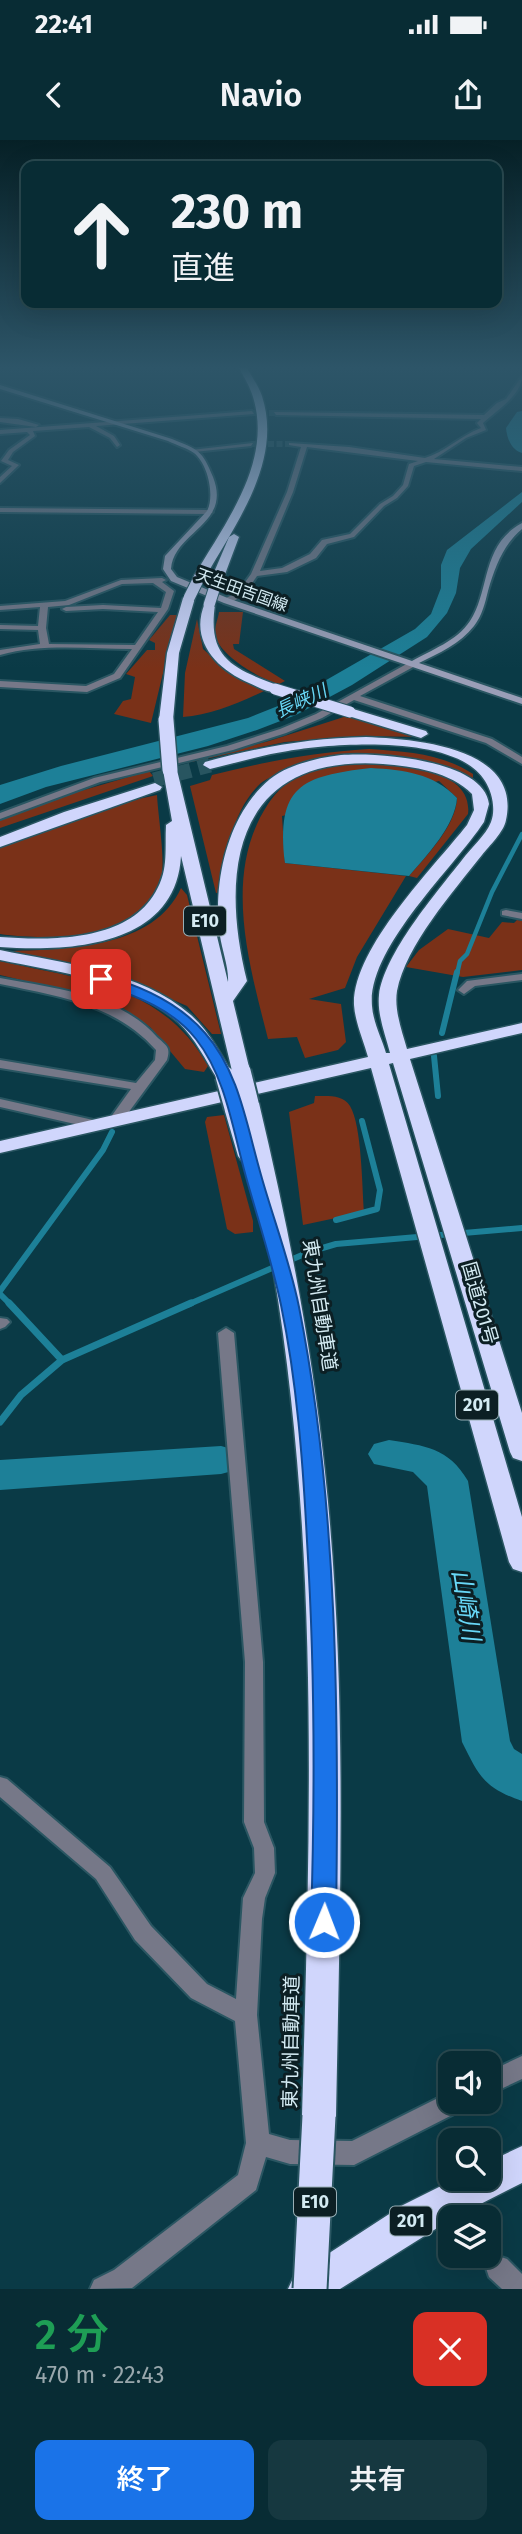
<!DOCTYPE html>
<html lang="ja">
<head>
<meta charset="utf-8">
<style>
  body { margin:0; font-family:"Fira Sans","Noto Sans JP",sans-serif; background:#163840; color:#f1f3f6; height:100vh; display:flex; flex-direction:column; font-size:26px; white-space:nowrap }
  * { box-sizing:border-box; margin:0 }
  p { font-size:23px; color:#98a7ac }
  .icon { flex:none; width:38px; height:38px; fill:none; stroke:currentColor; stroke-width:2; stroke-linecap:round; stroke-linejoin:round }
  .map { position:relative; height:2149px; overflow:hidden }
  .side { display:flex; flex-direction:column; background:#082c34; flex:1 }
  .side>* { flex:none }
  .hud { position:absolute; left:21px; top:21px; width:481px; height:147px; border-radius:14px; box-shadow:0 7px 28px #0002,0 0 0 2px #29484f; background:#082c34; color:#f1f3f6; overflow:hidden }
  .tools { position:absolute; left:438px; top:1911px; display:grid; gap:14px }
  .tools a { display:grid; place-items:center; width:63px; height:63px; border-radius:14px; background:#082c34; box-shadow:0 7px 28px #0002,0 0 0 2px #29484f; font-size:35px }
  .pin { position:absolute; display:grid; place-items:center; width:60px; height:60px; color:#fff; margin:-30px; border-radius:14px; box-shadow:0 4px 10px #0006 }
  .me { position:absolute; width:77px; margin:-38px; rotate:1deg; stroke-linejoin:round; filter:drop-shadow(0 0 5px #0008) }
  .turn { display:flex; align-items:center; gap:24px; height:147px; padding:0 35px; font-size:32px }
  .turn .icon { width:91px; height:91px; stroke-width:2.5 }
  .turn b { display:block; font-size:49px; line-height:60px }
  .round { display:grid; place-items:center; flex:none; width:74px; height:74px; border-radius:14px; background:#163840 }
  .summary { display:flex; align-items:center; justify-content:space-between; height:119px; padding:0 35px }
  h1 { font-size:42px; font-weight:600; line-height:52px; color:#1e9e55 }
  .cta { display:flex; gap:14px; margin-top:auto; padding:14px 35px }
  .cta a { flex:1; height:80px; border-radius:14px; background:#1a73e8; color:#fff; font-size:28px; font-weight:600; line-height:80px; text-align:center }
  .cta a+a { background:#163840; color:#f1f3f6 }
  .status { display:flex; justify-content:space-between; align-items:center; height:49px; padding:0 35px; background:#082c34; direction:ltr }
  .status svg { height:19px; fill:currentColor }
  header { display:flex; justify-content:space-between; align-items:center; height:91px; padding:0 35px; background:#082c34; font-size:32px; font-weight:600 }
  .map>svg:first-child { display:block }
</style>
</head>
<body>
<div class="status"><b>22:41</b><svg viewBox="0 0 49 12"><path d="M0 12V9h3v3zM5 12V6h3v6zM10 12V3h3v9zM15 12V0h3v12zM26 1h20v11H26zM47 4h2v5h-2z"/></svg></div>
<header><svg class="icon" aria-label="back" viewBox="0 0 24 24"><path d="M15 5l-7 7 7 7"/></svg>Navio<svg class="icon" aria-label="share" viewBox="0 0 24 24"><path d="M12 15V3M7 8l5-5 5 5M5 13v7h14v-7"/></svg></header>
<div class="map">
<svg width="522" height="2149" viewBox="0 0 522 2149">
  <rect width="100%" height="100%" fill="#0a3a46"/>
  <g fill="#7a3118">
    <path d="M219 472H243L239 504H233L234 509 285 541 279 544C260 539 218 515 215 494 214 488 218 479 219 472Z"/>
    <polygon points="170,475 177,475 151,583 114,574 123,561 131,559 135,537 126,534 147,510 155,510 155,503 149,500"/>
    <path d="M197 479 203 509 224 528 268 549C242 562 212 575 183 577L185 533Z"/>
    <polygon points="350,575 423,597 361,596 285,602 186,623 269,601"/>
    <path d="M369 609C407 612 441 613 473 634V638C458 632 443 625 427 622 382 611 327 611 285 631 278 635 267 638 261 643 232 670 225 715 222 752L216 753 190 646 210 640 212 635C264 622 315 612 369 609Z"/>
    <path d="M351 623C385 624 474 624 468 674L417 738 409 736C427 715 456 686 457 658L439 641 282 676 285 723 406 736 357 817 345 848 309 859 341 864 346 902 338 910 305 918 297 897 268 899C249 824 222 734 268 664 276 652 290 638 304 633 319 627 336 626 351 623Z"/>
    <polygon points="149,631 153,636 0,688 0,680 36,664"/>
    <path d="M157 655C158 676 166 723 161 741 143 801 49 801 0 794V707L129 661Z"/>
    <path d="M181 748 187 755 221 894H212L187 866 120 837 12 811C68 809 154 808 181 748Z"/>
    <polygon points="517,780 522,781 522,830 463,837 406,827 419,810 448,789 489,798 502,782 514,783"/>
    <path d="M0 821C82 840 162 844 208 926L204 932 185 929 150 887 114 862 0 835Z"/>
    <path d="M315 956C327 956 343 954 350 966 362 986 362 1047 364 1072L303 1085 289 972 314 963Z"/>
    <polygon points="224,975 253,1081 253,1092 235,1094 227,1089 205,982 207,977"/>
  </g>
  <g fill="#1d8098">
    <polygon points="522,352 522,362 471,409 460,428 456,453 447,473 427,497 352,545 296,575 257,590 208,606 46,647 0,664 0,645 61,626 248,578 288,562 415,489 431,474 441,448 441,425 447,410"/>
    <path d="M371 628C404 630 433 633 457 658 455 686 427 715 409 736L285 723C276 646 301 636 371 628Z"/>
  </g>
  <g fill="none" stroke-linecap="round" stroke-linejoin="round">
    <polyline stroke="#1d8098" stroke-width="4.5" points="457,834 460,821 467,814 492,752 522,694"/>
    <g stroke="#1d8098" stroke-width="6">
      <polyline points="442,893 457,832"/>
      <polyline points="434,916 438,956"/>
      <polyline points="336,1080 377,1069 380,1050 362,981"/>
      <polyline points="0,1151 103,1010 112,992"/>
      <polyline points="0,1154 11,1165"/>
      <polyline points="187,1165 309,1112 336,1104 522,1088"/>
    </g>
    <g stroke="#1d8098" stroke-width="7">
      <polyline points="9,1163 62,1220"/>
      <polyline points="0,1282 21,1255 62,1220 191,1163"/>
    </g>
    <g fill="#1d8098" fill-rule="evenodd">
      <path d="M522 271V313C511 310 507 298 506 288L517 272Z"/>
      <path d="M389 1300C425 1306 448 1307 468 1341L510 1601 514 1609 522 1614V1661C484 1648 479 1636 462 1602L427 1346 413 1332 374 1324 368 1314 374 1304Z"/>
      <polygon points="221,1306 236,1310 242,1320 236,1330 221,1334 0,1350 0,1320"/>
    </g>
    <g stroke="#285560" stroke-width="6" stroke-dasharray="6 2.5" stroke-linecap="butt">
      <polyline points="252,273 276,273"/>
      <polyline points="251,304 291,304"/>
    </g>
    <polyline stroke="#285560" stroke-width="15" stroke-dasharray="15 8" stroke-linecap="butt" points="154,640 210,625"/>
    <defs>
      <g id="street">
        <path d="M522 236C522 255 496 271 483 283L486 290 466 298 434 319 522 327V331L426 322 414 326 408 346 397 358 384 366 354 397 327 404 316 418 287 432 257 436C248 449 241 462 224 463V459L238 452 251 434 287 352 301 307 289 305V303L349 307 425 318C445 312 460 296 481 288L477 283 481 279 276 275 274 272 484 275 497 263 506 259ZM307 307 418 321 409 324 403 345 393 356 380 364 350 394 322 400 310 414 282 428 260 431 293 352Z"/>
        <polygon points="252,271 254,274 96,286 114,296 120,305 117,307 110,298 89,287 33,291 35,296 13,312 8,320 19,325 0,343 0,337 12,326 1,321 9,310 30,295 27,292 0,294 0,290"/>
        <polygon points="0,278 18,279 39,285 36,287 0,282"/>
        <polygon points="253,303 251,306 194,312 191,310"/>
        <polygon points="0,368 210,370 213,372 210,374 0,372"/>
        <path d="M162 438 166 440 162 442 174 451 168 469 120 538 87 552 0 547V541L86 546 114 534 132 509C88 509 42 503 0 515V510L40 504 38 490 0 489V485L38 486 40 467 0 470V466L65 461 121 440ZM153 443 166 452 161 468 103 465 66 467 62 469 66 471 103 469 158 472 135 505 49 504 46 488 48 467 69 465 122 444Z"/>
        <polygon points="412,521 416,524 415,526 360,556 492,599 522,617 522,624 486,603 354,560 322,578 286,593 233,610 100,642 0,679 0,673 94,638 227,606 280,589 316,574"/>
        <polygon points="506,770 522,773 522,779 502,775 502,771"/>
        <polygon points="522,834 522,840 475,846 464,854 458,850 467,841"/>
        <path d="M0 838C53 848 119 854 157 897 160 900 167 905 168 909 169 913 168 916 167 920L120 984 115 985 108 981 131 949 0 928V920L136 943 155 920 156 910C115 864 58 856 0 844Z"/>
        <polygon points="0,959 102,982 104,985 97,989 0,967"/>
        <polygon points="0,1178 7,1179 10,1182 5,1187 0,1189"/>
        <polygon points="226,1188 234,1193 263,1522 264,1682 274,1708 275,1733 265,1758 262,1779 257,1875 269,1994 290,2000 352,2001 450,1952 450,1962 466,1962 462,1970 354,2025 290,2024 266,2017 256,2050 132,2148 90,2149 94,2140 114,2130 238,2035 246,2003 235,1881 191,1858 135,1800 96,1739 0,1657 0,1637 7,1639 110,1727 151,1786 207,1844 236,1859 243,1758 255,1733 254,1708 244,1682 245,1522 218,1193"/>
        <polygon points="522,1916 522,1939 488,1955 488,1932"/>
        <polygon points="498,2116 507,2119 522,2134 522,2149 502,2149 489,2137 486,2128 489,2119"/>
      </g>
      <path id="secondary" d="M0 245 172 299C199 310 202 310 213 337 232 385 174 391 171 429L177 437 230 459 412 521C431 510 457 501 470 481 490 451 481 405 522 383V389C503 405 495 427 488 451 485 463 482 476 474 486 460 504 439 513 419 523L522 558V564L224 463 171 441 163 429 165 416 207 371C215 356 208 324 194 313 187 308 176 305 168 301L0 249Z"/>
      <g id="highway">
        <path d="M239 228H247C252 237 259 247 262 256 283 321 236 383 206 436L200 439 194 436C225 383 273 322 253 257 250 247 244 237 239 228Z"/>
        <polygon points="234,394 239,397 224,437 214,439 212,437 229,397"/>
        <polygon points="189,455 195,458 179,513 173,580 166,584 159,580 167,513 183,458"/>
        <path d="M205 463 215 465C207 519 234 529 280 546V552C269 554 258 547 249 543 216 529 189 500 205 463Z"/>
        <polygon points="350,568 426,591 428,594 421,598 345,575 343,572"/>
        <path d="M366 597C415 599 522 607 506 680 504 692 489 706 482 715 453 752 406 805 397 851 394 870 402 891 407 909L522 883V893L410 919 522 1273V1321L513 1318 510 1312 393 923 389 924 522 1377V1432L513 1429 509 1422 371 928 0 1013V1001L368 917C364 902 355 882 354 865 352 809 433 728 467 685L474 670 472 654C451 632 412 626 383 624 238 614 218 725 247 841L233 861 250 931 241 937 232 931 181 716C176 807 69 812 0 807V797C57 801 144 802 163 734 167 719 165 701 166 685L172 681 163 630 165 627H175L177 630 228 842C229 828 222 810 220 796 214 755 222 706 243 671 254 653 269 636 289 628 305 621 324 617 341 615 375 612 484 619 489 664L484 682C453 729 367 808 372 866 373 882 382 899 386 913H390C385 894 377 874 379 855 384 814 436 753 462 720 470 709 486 695 491 682 496 669 492 652 485 641 457 594 335 603 288 611 261 615 236 623 210 629L203 625 205 622C258 607 311 598 366 597Z"/>
        <polygon points="155,643 162,647 160,650 0,707 0,697 64,672"/>
        <path d="M0 810C63 823 141 831 191 875 210 892 221 915 234 936L232 940H218C205 920 196 899 178 882 131 841 59 832 0 820Z"/>
        <path d="M249 957 259 963C288 1085 312 1207 325 1332 348 1546 340 1762 336 1976L331 1988 319 1993 307 1988 302 1976C311 1653 323 1339 252 1021L241 1020 238 1016 224 968 227 964H239L242 959Z"/>
        <polygon points="522,2006 522,2043 455,2077 450,2077 450,2080 340,2149 288,2149 294,2136 403,2065 455,2039 488,2039 488,2022"/>
      </g>
    </defs>
    <use href="#street" stroke="#2a5662" stroke-width="4"/>
    <use href="#secondary" stroke="#2a5662" stroke-width="4"/>
    <use href="#highway" stroke="#2a5662" stroke-width="3"/>
    <use href="#street" fill="#767888" fill-rule="evenodd"/>
    <use href="#secondary" fill="#9a9eb7" fill-rule="evenodd"/>
    <use href="#highway" fill="#d0d6fc" fill-rule="evenodd"/>
    <defs>
      <g id="highway-bridge-far3">
        <polyline points="189,458 200,436"/>
        <polyline points="209,465 218,437"/>
        <polyline points="275,549 350,572"/>
      </g>
      <polyline id="highway-bridge-far2" points="166,580 170,630"/>
      <g id="highway-bridge-far1">
        <polyline points="241,931 249,963"/>
        <polyline points="225,936 234,968"/>
      </g>
      <polyline id="highway-bridge" points="310,2149 319,1976"/>
    </defs>
    <use href="#highway-bridge-far3" stroke="#2a5662" stroke-width="13" stroke-linecap="butt"/>
    <use href="#highway-bridge-far2" stroke="#2a5662" stroke-width="18" stroke-linecap="butt"/>
    <use href="#highway-bridge-far1" stroke="#2a5662" stroke-width="23" stroke-linecap="butt"/>
    <use href="#highway-bridge" stroke="#2a5662" stroke-width="37" stroke-linecap="butt"/>
    <use href="#highway-bridge-far3" stroke="#d0d6fc" stroke-width="11"/>
    <use href="#highway-bridge-far2" stroke="#d0d6fc" stroke-width="15"/>
    <use href="#highway-bridge-far1" stroke="#d0d6fc" stroke-width="19"/>
    <use href="#highway-bridge" stroke="#d0d6fc" stroke-width="33"/>
  </g>
  <linearGradient id="sky" x2="0" y2="1"><stop stop-color="#062026"/><stop offset="0.43" stop-color="#2d5568"/><stop offset="1" stop-color="#2d5568" stop-opacity="0"/></linearGradient>
  <rect width="522" height="529" fill="url(#sky)"/>
  <path fill="#1a73e8" stroke="#114b97" stroke-width="2" d="M101 835C139 845 179 863 205 893 239 931 247 987 261 1035 273 1078 290 1122 299 1167 338 1363 339 1582 336 1782L332 1790 324 1793 315 1790 311 1782C315 1655 315 1528 307 1401 303 1323 297 1242 281 1165 272 1122 258 1080 246 1037 233 991 226 937 196 899 171 867 132 855 96 842L94 839Z"/>
  <g text-anchor="middle" dominant-baseline="central" stroke-width="6" stroke-linejoin="round" paint-order="stroke">
    <g font-size="16" fill="#d4ebf3" stroke="#0c1f24">
      <text transform="translate(242 450) rotate(20)">天生田吉国線</text>
    </g>
    <g font-size="18" font-style="italic" fill="#68d8f7" stroke="#0c1f24">
      <text transform="translate(301 561) rotate(-25)">長峡川</text>
    </g>
    <g fill="#0c1f24" stroke="#98aeb5" stroke-width="2">
      <rect x="184" y="766.5" width="42" height="29" rx="5"/>
      <rect x="456" y="1250.5" width="42" height="29" rx="5"/>
      <rect x="294" y="2047.5" width="42" height="29" rx="5"/>
      <rect x="390" y="2066.5" width="42" height="29" rx="5"/>
    </g>
    <g font-size="18" font-weight="bold" fill="#d4ebf3">
      <text x="205" y="781">E10</text>
      <text x="477" y="1265">201</text>
      <text x="315" y="2062">E10</text>
      <text x="411" y="2081">201</text>
    </g>
    <g font-size="19" fill="#d4ebf3" stroke="#0c1f24">
      <text transform="translate(480 1163) rotate(74)">国道201号</text>
      <text transform="translate(320 1165) rotate(81)">東九州自動車道</text>
      <text transform="translate(291 1902) rotate(-89)">東九州自動車道</text>
    </g>
    <g font-size="24" font-style="italic" fill="#68d8f7" stroke="#0c1f24">
      <text transform="translate(466 1465) rotate(81)">山崎川</text>
    </g>
  </g>
</svg>
<div class="tools">
<a><svg class="icon" aria-label="sound" viewBox="0 0 24 24"><path d="M4 9h4l5-4v14l-5-4H4zM17 9q2 3 0 6"/></svg></a>
<a><svg class="icon" aria-label="search" viewBox="0 0 24 24"><circle cx="10" cy="10" r="6"/><path d="M15 15l6 6"/></svg></a>
<a><svg class="icon" aria-label="layers" viewBox="0 0 24 24"><path d="M12 4l9 5-9 5-9-5zM3 14l9 5 9-5"/></svg></a>
</div>
<div class="pin" style="left:101px;top:839px;background:#d93025"><svg class="icon" aria-label="arrive" viewBox="0 0 24 24"><path d="M6 21V4h12l-3 4 3 4H6"/></svg></div>
<svg class="me" style="left:324px;top:1782px" viewBox="-20 -20 40 40"><circle r="17" fill="#1a73e8" stroke="#fff" stroke-width="3"/><path d="M0-11L8 9 0 5-8 9z" fill="#fff"/></svg>
<div class="hud">
<div class="turn"><svg class="icon" aria-label="ahead" viewBox="0 0 24 24"><path d="M12 20V5M6 11l6-6 6 6"/></svg><div><b>230 m</b>直進</div></div>
</div>
</div>
<section class="side">
<div class="summary"><div><h1>2 分</h1><p>470 m · 22:43</p></div><a class="round" style="background:#d93025;color:#fff"><svg class="icon" aria-label="close" viewBox="0 0 24 24"><path d="M6 6l12 12M18 6L6 18"/></svg></a></div>
<div class="cta"><a>終了</a><a>共有</a></div>
</section>
</body>
</html>
